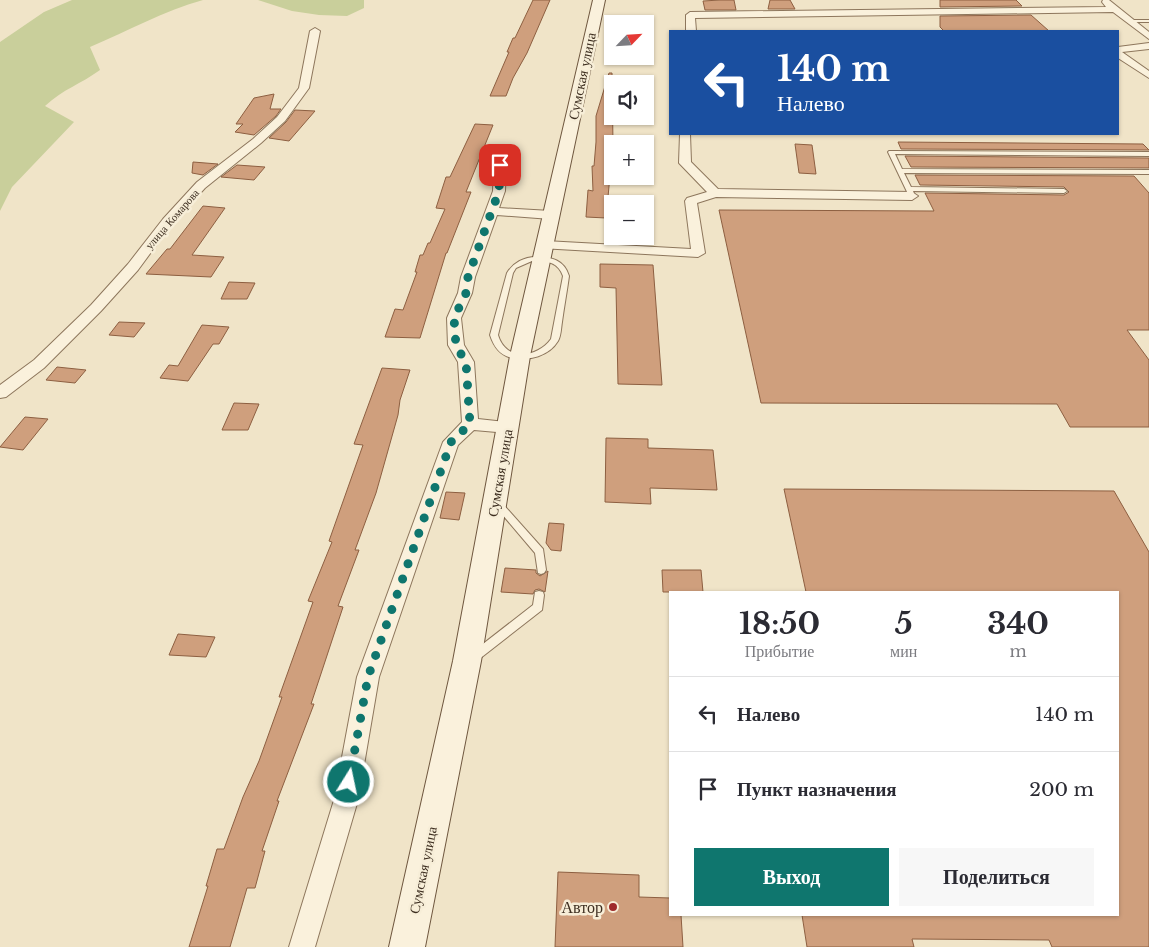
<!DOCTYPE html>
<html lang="ru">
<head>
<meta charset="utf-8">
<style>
  body { margin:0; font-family:"Libre Baskerville",serif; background:#f7f7f7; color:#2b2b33; height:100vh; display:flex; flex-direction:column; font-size:19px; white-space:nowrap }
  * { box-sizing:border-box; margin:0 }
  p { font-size:16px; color:#7c7c81 }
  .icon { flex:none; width:28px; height:28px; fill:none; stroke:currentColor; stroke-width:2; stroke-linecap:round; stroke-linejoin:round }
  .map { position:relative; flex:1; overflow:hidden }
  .details { position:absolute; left:669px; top:591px; width:450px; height:325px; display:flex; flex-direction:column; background:#fff; border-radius:0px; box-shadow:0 1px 4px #0004 }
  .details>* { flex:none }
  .top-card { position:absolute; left:669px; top:30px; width:450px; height:105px; border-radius:0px; box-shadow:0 1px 4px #0004; background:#1a4fa0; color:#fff; overflow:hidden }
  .needle { width:32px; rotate:65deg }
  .fabs { position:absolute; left:604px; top:15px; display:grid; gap:10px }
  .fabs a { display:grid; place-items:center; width:50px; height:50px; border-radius:0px; background:#fff; box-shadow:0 1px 4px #0004; font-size:25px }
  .pin { position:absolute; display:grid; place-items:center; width:42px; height:42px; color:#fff; margin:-21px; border-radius:10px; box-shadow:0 2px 8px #0006 }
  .me { position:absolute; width:55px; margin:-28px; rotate:10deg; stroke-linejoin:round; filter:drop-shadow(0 0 4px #0008) }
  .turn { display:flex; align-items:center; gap:18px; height:105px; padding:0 25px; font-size:22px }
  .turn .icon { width:65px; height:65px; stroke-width:2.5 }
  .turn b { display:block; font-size:35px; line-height:42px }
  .eta { display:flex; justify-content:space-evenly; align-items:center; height:85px; text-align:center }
  .eta b { font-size:30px; font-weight:700; line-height:35px }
  .button { display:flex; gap:10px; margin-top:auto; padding:10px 25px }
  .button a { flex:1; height:58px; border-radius:0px; background:#0f766e; color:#fff; font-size:20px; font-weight:700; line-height:58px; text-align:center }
  .button a+a { background:#f7f7f7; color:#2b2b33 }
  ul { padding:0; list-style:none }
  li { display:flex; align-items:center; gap:15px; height:75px; padding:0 25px; border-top:1px solid #e1e1e2 }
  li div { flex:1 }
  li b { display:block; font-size:19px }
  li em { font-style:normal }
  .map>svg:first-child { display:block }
</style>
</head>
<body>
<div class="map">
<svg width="1149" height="947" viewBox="0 0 1149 947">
  <rect width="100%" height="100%" fill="#f0e4c8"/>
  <g fill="#c9cf9b">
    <path d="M72 0H203C163 11 128 31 90 47L100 70C81 84 63 89 45 106L74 122 12 187 0 211V42L44 12Z"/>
    <polygon points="258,0 364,0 364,8 347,16 319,15 292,11"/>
  </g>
  <g fill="#cf9f7d" stroke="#8d5f41">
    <polygon points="533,0 550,0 527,53 513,78 506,96 490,96 509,52 507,52 513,38 515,38"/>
    <polygon points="720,0 734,0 736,10 705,10 703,1"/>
    <polygon points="770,0 790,0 795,9 768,9"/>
    <polygon points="940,0 1016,0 1022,6 940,7"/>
    <polygon points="1031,15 1049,31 944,31 940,27 940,16"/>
    <polygon points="609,73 612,73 613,144 606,218 586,217 588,190 593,191 592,166 594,166 596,142 596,116"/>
    <polygon points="274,94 270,109 281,109 276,116 254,135 235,132 243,124 236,124 254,98"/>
    <polygon points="295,110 315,111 289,141 269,138 286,122"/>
    <polygon points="475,124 493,125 466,192 471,192 447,253 446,253 420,338 385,337 395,309 403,310 417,272 415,272 420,255 423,255 428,243 430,243 445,209 436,208 446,177 450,177"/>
    <polygon points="898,142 1143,144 1149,150 901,149"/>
    <polygon points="795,144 812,145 816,174 799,173"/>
    <polygon points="905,156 1149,158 1149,168 911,167"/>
    <polygon points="193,162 218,164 203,175 192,173"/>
    <polygon points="237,165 265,167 254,180 221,177"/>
    <polygon points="915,175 1134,176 1149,193 1149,330 1127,330 1149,360 1149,427 1070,427 1057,404 761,403 719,210 934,211 925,193 1064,195 1069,192 1064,187 920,185"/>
    <polygon points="203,206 225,208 192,255 224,257 211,277 146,274 167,249 170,249"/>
    <polygon points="600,264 653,265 662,385 618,384 616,288 600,287"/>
    <polygon points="229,282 255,283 247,299 221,299"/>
    <polygon points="119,322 145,323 134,337 109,335"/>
    <polygon points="202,325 229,327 219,344 213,344 188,381 160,378 169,365 178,366"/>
    <polygon points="57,367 86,370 75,383 46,380"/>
    <polygon points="382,368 410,370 400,400 398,415 376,493 355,550 359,550 338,606 343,607 311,704 314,704 277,801 279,801 262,851 265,851 255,888 247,888 230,947 189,947 208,886 206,886 217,849 224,849 243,797 259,761 282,697 279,697 313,602 308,601 332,542 329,541 363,445 354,444"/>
    <polygon points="234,403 259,404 248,430 222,430"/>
    <polygon points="25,417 48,419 23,450 0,447"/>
    <polygon points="606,438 648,439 648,448 713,450 717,490 650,488 651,504 605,502"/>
    <polygon points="784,489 1114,491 1149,552 1149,947 1052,947 1049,940 912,939 914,947 807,947 802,915 1118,915 1118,592 806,592"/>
    <polygon points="446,492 465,493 459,520 440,518"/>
    <polygon points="549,523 564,524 561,551 551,550 546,543"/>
    <polygon points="505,568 536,570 536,573 540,576 548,571 545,592 539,589 535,590 533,594 501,592"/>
    <polygon points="662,570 701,570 703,592 663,592"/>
    <polygon points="178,634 215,637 206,657 169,655"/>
    <polygon points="558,872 639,875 639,897 670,898 670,915 681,915 683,947 555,947"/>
  </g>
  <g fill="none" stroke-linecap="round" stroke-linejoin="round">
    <defs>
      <g id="service">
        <polygon points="1131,20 1149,20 1149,22 1129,22"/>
        <polygon points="889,151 1149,152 1149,156 895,154 902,169 1149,170 1149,174 904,173 911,187 1064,189 1067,191 1064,193 913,191 915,196 912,198 909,196 888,152"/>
        <path d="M536 257C552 257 564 260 569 276 567 291 564 307 562 322 561 328 561 336 558 341 549 356 529 361 513 358 500 356 494 347 490 335L507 273C513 263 524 257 536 257ZM532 261C546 260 558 262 563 276L551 339C537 358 506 362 498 335L513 273 516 268Z"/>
        <polygon points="498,501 501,502 543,549 546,570 544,573 541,574 538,573 535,553 495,506 493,504 495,502"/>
        <polygon points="539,591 543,592 544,595 542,610 478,660 474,662 470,660 469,657 470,654 533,605 535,592"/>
      </g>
      <g id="minor">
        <polygon points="1103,0 1109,0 1149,32 1149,39 1113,12 695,18 696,31 686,31 686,15 690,12 1106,7 1102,2"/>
        <polygon points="315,28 320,31 309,88 285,121 261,143 205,188 171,225 138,270 101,311 44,368 6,397 0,398 0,385 34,360 91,305 128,264 163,219 197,182 253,139 277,117 299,88 310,31"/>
        <polygon points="1149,43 1149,49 1122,52 1149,71 1149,78 1118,58 1118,47"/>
        <polygon points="680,134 690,134 691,162 718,189 912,192 918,196 912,200 716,197 697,203 705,253 698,257 540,248 538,245 545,241 691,249 685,201 687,198 707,192 679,163"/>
        <polygon points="500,162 506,165 505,191 499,208 551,211 557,215 551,219 497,215 475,277 472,293 461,318 464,345 474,362 478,419 514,423 516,427 514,431 508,433 474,430 458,445 379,677 358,800 315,947 289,947 334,800 357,677 443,442 462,422 458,362 448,345 447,318 458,293 461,277 493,191 494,165"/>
      </g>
      <polygon id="secondary" points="593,0 605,0 530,356 481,661 425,947 389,947 453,661 510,356"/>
    </defs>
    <use href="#service" stroke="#8d765c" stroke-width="2"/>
    <use href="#minor" stroke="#8d765c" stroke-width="2"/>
    <use href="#secondary" stroke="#6f573f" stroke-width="2"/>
    <use href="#service" fill="#faf1dc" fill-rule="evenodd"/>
    <use href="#minor" fill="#faf1dc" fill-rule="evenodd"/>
    <use href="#secondary" fill="#faf1dc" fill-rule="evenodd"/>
  </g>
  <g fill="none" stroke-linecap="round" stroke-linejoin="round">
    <polyline stroke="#0f766e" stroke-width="9" stroke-dasharray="0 16.2" points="349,782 368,677 451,442 470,424 466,362 456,346 454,318 466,293 468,277 499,191 500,165"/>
  </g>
  <circle fill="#9e2a2b" stroke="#f7eed8" stroke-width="2" cx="613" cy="907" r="5"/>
  <g text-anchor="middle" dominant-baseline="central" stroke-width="5" stroke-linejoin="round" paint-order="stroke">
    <g font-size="11" fill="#3d2e20" stroke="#f7eed8">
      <text transform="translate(172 219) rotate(-49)">улица Комарова</text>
    </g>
    <g font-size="14" fill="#3d2e20" stroke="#f7eed8">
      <text transform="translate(582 76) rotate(-78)">Сумская улица</text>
      <text transform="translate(500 473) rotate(-80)">Сумская улица</text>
      <text transform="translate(423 870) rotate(-78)">Сумская улица</text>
    </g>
    <g font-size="16" fill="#3d2e20" stroke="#f7eed8" text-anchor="end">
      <text x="603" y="907">Автор</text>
    </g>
  </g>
</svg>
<div class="fabs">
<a><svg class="needle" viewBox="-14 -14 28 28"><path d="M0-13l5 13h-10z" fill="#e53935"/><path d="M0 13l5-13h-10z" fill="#7c7c81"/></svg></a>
<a><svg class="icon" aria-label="sound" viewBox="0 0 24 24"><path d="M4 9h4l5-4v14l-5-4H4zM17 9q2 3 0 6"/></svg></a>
<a>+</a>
<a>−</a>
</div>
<div class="pin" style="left:500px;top:165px;background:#d93025"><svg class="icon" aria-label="arrive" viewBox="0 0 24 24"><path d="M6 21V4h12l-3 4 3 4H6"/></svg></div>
<svg class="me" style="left:349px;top:782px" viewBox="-20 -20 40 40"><circle r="17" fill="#0f766e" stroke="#fff" stroke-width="3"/><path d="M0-11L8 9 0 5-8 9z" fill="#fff"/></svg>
<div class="top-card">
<div class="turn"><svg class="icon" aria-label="left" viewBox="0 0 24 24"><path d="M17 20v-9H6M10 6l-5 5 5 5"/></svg><div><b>140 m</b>Налево</div></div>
</div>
<section class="details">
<div class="eta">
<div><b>18:50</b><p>Прибытие</p></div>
<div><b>5</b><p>мин</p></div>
<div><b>340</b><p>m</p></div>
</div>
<ul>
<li><svg class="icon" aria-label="left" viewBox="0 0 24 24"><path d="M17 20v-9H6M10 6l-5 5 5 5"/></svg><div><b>Налево</b></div><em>140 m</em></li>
<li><svg class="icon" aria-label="arrive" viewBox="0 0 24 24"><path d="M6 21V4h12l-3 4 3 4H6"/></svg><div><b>Пункт назначения</b></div><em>200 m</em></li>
</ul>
<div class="button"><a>Выход</a><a>Поделиться</a></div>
</section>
</div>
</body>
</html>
